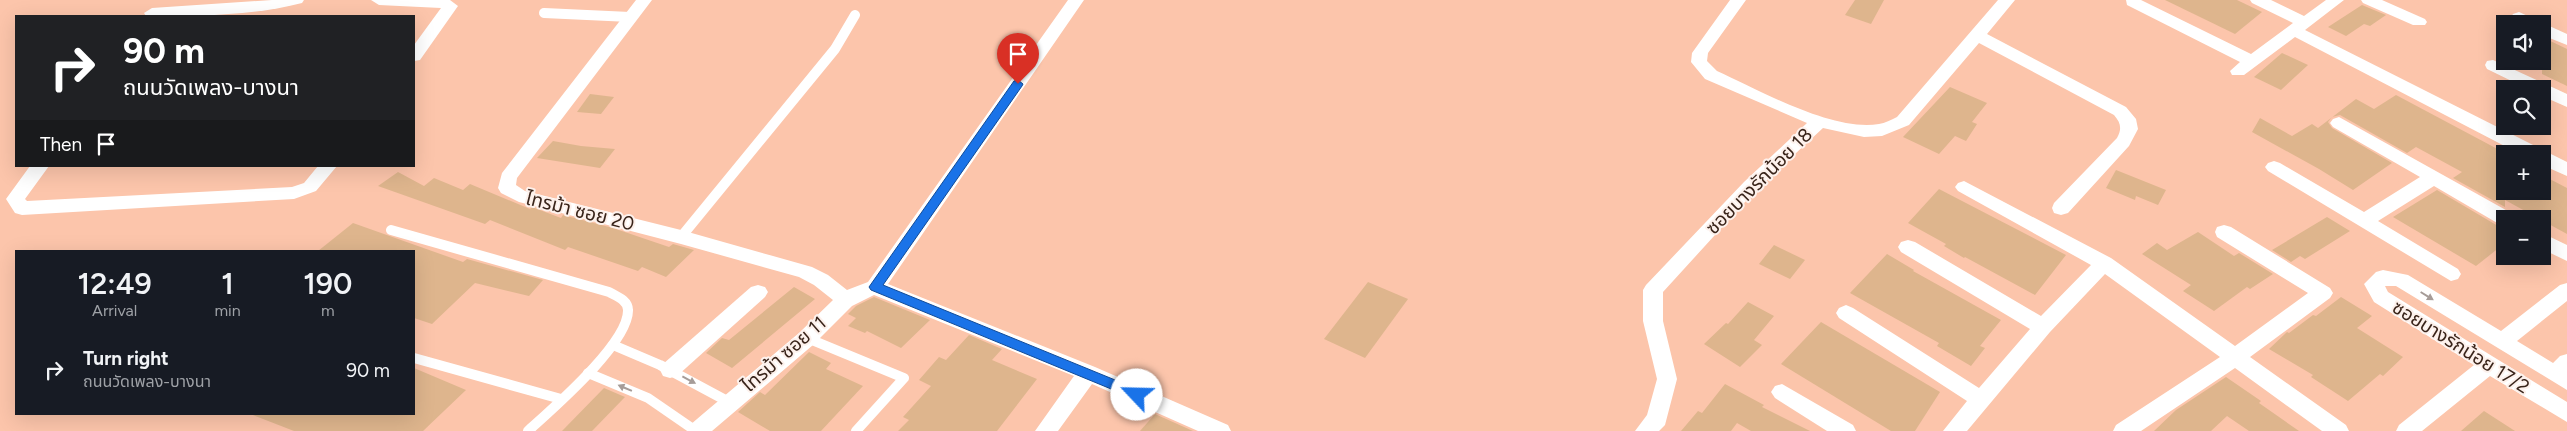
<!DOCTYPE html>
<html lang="en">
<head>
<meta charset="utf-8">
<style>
  body { margin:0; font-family:Figtree,"Noto Sans Thai",sans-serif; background:#242831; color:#f1f3f6; height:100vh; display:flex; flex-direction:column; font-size:19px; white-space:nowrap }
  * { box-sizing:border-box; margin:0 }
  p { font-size:16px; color:#9ea1a6 }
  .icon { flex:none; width:28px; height:28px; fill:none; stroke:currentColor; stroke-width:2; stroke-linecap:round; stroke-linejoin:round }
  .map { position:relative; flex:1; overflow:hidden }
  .side { position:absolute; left:15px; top:250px; width:400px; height:165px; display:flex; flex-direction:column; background:#171b24; border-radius:0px; box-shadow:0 5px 20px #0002 }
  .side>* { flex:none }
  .guide { position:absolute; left:15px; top:15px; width:400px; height:152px; border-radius:0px; box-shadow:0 5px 20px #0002; background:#202124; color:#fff; overflow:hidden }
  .buttons { position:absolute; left:2496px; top:15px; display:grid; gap:10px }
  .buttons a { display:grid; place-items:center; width:55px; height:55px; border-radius:0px; background:#171b24; box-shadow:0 5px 20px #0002; font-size:25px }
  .pin { position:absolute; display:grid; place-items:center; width:42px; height:42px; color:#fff; margin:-51px -21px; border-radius:50% 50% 50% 0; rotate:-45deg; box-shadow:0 0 5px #0007 }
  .pin .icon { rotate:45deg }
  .me { position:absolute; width:55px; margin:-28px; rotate:294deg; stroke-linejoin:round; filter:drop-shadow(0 0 4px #0008) }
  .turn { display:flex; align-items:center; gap:18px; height:105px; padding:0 25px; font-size:22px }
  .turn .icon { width:65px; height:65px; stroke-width:2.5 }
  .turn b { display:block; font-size:35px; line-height:42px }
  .then { display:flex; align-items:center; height:48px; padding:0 25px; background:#0003; gap:10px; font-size:19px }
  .eta { display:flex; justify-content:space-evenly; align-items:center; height:85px; text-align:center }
  .eta b { font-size:30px; font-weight:600; line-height:35px }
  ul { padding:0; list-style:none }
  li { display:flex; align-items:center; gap:15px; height:70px; padding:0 25px }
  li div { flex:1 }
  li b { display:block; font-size:19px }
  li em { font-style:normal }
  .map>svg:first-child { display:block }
</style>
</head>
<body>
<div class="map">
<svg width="2567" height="431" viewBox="0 0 2567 431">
  <rect width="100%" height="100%" fill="#fcc5ab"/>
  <g fill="#deb58d">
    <polygon points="1855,0 1884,0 1871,24 1845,15"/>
    <polygon points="2165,0 2237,0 2262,12 2235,34"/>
    <polygon points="2362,5 2386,15 2370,26 2364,24 2346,36 2328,27"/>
    <polygon points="2542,37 2567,49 2567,86 2542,74"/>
    <polygon points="2282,53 2308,65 2281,90 2254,77"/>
    <polygon points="1950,87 1987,103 1972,122 1977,124 1966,141 1955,136 1939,154 1903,137"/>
    <polygon points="590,94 614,97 601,114 577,112"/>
    <polygon points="2396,95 2505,153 2505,191 2542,191 2542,175 2567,188 2567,234 2505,200 2505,207 2453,178 2462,172 2416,147 2407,153 2340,115 2332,117 2328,122 2332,128 2392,163 2353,190 2319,169 2252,132 2260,118 2292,136 2312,124 2318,128 2356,99 2374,109"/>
    <polygon points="553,141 581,146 615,149 600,168 537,158"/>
    <polygon points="2116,170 2166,190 2158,205 2136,196 2135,200 2106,188"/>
    <polygon points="398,172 424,186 434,178 463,190 470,184 530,209 532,207 561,218 563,215 613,228 669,247 673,244 694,250 666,277 642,267 638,271 568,247 565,250 490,220 485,224 378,186"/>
    <polygon points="1939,189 1964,202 2066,255 2035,295 1965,257 1964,258 1944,246 1946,244 1908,223"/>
    <polygon points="2437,190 2498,226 2505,227 2505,243 2476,266 2393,217"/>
    <polygon points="2327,217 2350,231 2305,259 2300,256 2291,262 2272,250"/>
    <polygon points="353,223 463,262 467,259 543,280 529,296 475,283 432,324 414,318 414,251 318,251"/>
    <polygon points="2198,232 2234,256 2239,253 2273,274 2250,289 2247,287 2214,311 2183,291 2191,285 2142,254 2157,243 2167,250"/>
    <polygon points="1774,245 1805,260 1790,279 1759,264"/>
    <polygon points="1887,254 1914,270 1913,271 2001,320 1980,346 1985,348 1971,366 1937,346 1939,343 1850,293"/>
    <polygon points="1368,282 1408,299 1365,358 1324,339"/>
    <polygon points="794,287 815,299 732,368 706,353 722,338 729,340"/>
    <polygon points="874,297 930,320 901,348 867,331 865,333 848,326 856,318 848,314 856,306"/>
    <polygon points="2341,297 2372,316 2357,328 2403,357 2383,376 2380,374 2348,401 2311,377 2313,375 2269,349 2287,332 2289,333 2313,315 2316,316"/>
    <polygon points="1748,302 1774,316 1754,340 1762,345 1740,367 1704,344 1726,323 1728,324"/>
    <polygon points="1821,322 1940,392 1915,431 1891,431 1781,364"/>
    <polygon points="969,335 1002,349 992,360 1037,379 997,431 898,431 909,420 903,417 931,386 919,380 939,357 946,360"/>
    <polygon points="809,352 831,363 826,369 863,386 821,431 770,431 738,412 760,392 765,395"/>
    <polygon points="414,368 466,390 423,431 294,431 253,415 414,414"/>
    <polygon points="2226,377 2261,401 2259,403 2299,431 2249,431 2227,416 2211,431 2154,431 2176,410"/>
    <polygon points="1725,384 1764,405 1762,407 1810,431 1751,431 1737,423 1731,431 1681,431 1698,411 1702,413"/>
    <polygon points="604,388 625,397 592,431 562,431"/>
    <polygon points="2484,411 2515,431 2461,431"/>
    <polygon points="1155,414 1193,431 1140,431"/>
  </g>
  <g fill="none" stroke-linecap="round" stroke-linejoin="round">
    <g stroke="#fff" stroke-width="10">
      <polyline points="544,13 630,17"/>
      <path d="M391 230 609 292C616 296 628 300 628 310 629 343 552 409 528 431"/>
      <polyline points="681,237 835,49 855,15"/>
      <polyline points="807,338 904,378 856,431"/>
      <polyline points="613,345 660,365 729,402"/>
      <polyline points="414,358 561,399"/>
      <polyline points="588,373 648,398 696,431"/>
    </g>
    <g fill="#fff" fill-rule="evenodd">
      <path d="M272 0H304L302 3C252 16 197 16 146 16L144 13 152 8Z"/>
      <polygon points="371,0 450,0 458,6 420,60 414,61 414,45 441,8 379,5"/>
      <polygon points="636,0 652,0 517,178 516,185 525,191 681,230 812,267 828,275 847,290 868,282 1068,0 1084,0 888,284 1095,367 1228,425 1231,431 1198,431 1092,384 1058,431 1035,431 1074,376 874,295 852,306 813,345 712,431 687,431 690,425 704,413 799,333 833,300 814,285 799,277 681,244 519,202 501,193 498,188 502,173"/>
      <path d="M1730 0H1746L1708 53 1707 61 1717 71C1759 90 1833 132 1879 124 1885 123 1891 120 1897 117L1998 0H2015L1987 34 2126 107 2136 119 2138 129 2129 146 2068 213 2061 215 2054 213 2052 208 2054 203 2117 138C2122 129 2121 123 2114 115L1979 43 1909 125 1882 136 1864 137 1823 128 1756 190 1663 292V321L1677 379 1665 425 1659 431H1635L1647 415 1657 379 1643 321V290L1646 285 1744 182 1807 123 1705 79 1691 62 1692 53Z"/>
      <polygon points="2126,0 2141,0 2251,54 2293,23 2252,3 2250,0 2271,0 2304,16 2326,0 2344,0 2305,30 2567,162 2567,176 2542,165 2542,154 2520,154 2295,37 2244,75 2232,75 2230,71 2240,62 2127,5"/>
      <polygon points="2361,0 2382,0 2425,19 2427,22 2425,25 2413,25 2363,3"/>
      <path d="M2519 12 2567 34V45L2542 35V24C2532 24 2518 27 2511 17L2513 14Z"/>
      <polygon points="2493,60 2567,94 2567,107 2542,96 2542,89 2528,89 2487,69 2485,65 2487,61"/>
      <polygon points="2339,117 2513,214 2515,219 2505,219 2505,225 2499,224 2434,186 2378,221 2458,269 2461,274 2458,279 2451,281 2268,171 2265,167 2268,163 2274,161 2280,163 2364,212 2420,177 2333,127 2330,123 2333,119"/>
      <polygon points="30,166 49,166 25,199 27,201 292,187 304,183 318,166 337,166 316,191 294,199 22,215 15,213 6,199"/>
      <polygon points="1964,181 2111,258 2235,346 2308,293 2217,237 2215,232 2217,227 2224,225 2231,227 2330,288 2333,293 2330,298 2250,357 2346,425 2349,431 2322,431 2235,368 2141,431 2113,431 2116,425 2220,357 2105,274 2050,332 1967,431 1943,431 1967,401 1839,318 1836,313 1839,308 1846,305 1853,308 1979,388 2030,329 1901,252 1898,247 1901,242 1908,240 1915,242 2041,316 2091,265 1958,191 1955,187 1958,183"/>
      <polygon points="2542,233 2567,245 2567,261 2542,249"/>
      <polygon points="2383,270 2408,275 2501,331 2560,285 2567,283 2567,301 2517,341 2553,363 2560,356 2567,354 2567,390 2396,286 2385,286 2388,292 2567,402 2567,422 2490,376 2422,431 2396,431 2399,425 2474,365 2374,302 2364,284 2376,272"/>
      <polygon points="758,285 765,287 768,292 765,297 677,376 670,378 663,376 660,370 663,364 751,287"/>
      <polygon points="1782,384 1853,425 1856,431 1827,431 1775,398 1771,392 1775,386"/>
    </g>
  </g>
  <defs><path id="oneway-solid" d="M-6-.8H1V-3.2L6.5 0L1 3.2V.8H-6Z" transform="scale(1.25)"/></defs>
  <g fill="#a69c98">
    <use href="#oneway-solid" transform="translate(2427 296) rotate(32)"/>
    <use href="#oneway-solid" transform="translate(689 380) rotate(28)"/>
    <use href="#oneway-solid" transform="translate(625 388) rotate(-157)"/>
  </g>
  <polygon fill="#1a73e8" stroke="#114b97" points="1018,80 1023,84 1022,86 883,285 1142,391 1144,395 1142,398 1133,398 871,290 869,287 1014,81"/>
  <g text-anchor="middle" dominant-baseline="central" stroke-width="4" stroke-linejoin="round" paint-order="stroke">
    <g font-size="19" fill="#39241a" stroke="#fdf1ec">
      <text transform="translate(1759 181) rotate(-45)">ซอยบางรักน้อย 18</text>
      <text transform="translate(580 211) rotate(14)">ไทรม้า ซอย 20</text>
      <text transform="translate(2461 347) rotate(32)">ซอยบางรักน้อย 17/2</text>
      <text transform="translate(784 354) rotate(-41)">ไทรม้า ซอย 11</text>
    </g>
  </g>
</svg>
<div class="buttons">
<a><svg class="icon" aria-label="sound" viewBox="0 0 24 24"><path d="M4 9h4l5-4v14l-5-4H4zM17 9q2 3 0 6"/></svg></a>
<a><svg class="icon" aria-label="search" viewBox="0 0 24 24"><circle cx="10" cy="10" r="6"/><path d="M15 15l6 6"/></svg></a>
<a>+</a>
<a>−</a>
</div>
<div class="pin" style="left:1018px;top:84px;background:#d93025"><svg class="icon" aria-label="arrive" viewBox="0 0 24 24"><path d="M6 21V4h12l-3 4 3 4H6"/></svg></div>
<svg class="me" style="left:1137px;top:395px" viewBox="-20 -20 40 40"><circle r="19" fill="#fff"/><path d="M0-13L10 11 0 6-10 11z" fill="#1a73e8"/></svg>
<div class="guide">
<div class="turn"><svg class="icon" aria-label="right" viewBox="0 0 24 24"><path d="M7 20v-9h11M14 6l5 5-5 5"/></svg><div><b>90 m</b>ถนนวัดเพลง-บางนา</div></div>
<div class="then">Then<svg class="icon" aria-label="arrive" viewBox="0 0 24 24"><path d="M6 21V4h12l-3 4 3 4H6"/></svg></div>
</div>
<section class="side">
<div class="eta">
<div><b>12:49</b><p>Arrival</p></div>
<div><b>1</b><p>min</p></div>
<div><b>190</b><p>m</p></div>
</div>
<ul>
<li><svg class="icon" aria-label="right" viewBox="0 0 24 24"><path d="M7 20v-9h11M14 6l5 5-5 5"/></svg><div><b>Turn right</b><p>ถนนวัดเพลง-บางนา</p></div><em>90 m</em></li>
</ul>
</section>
</div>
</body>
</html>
